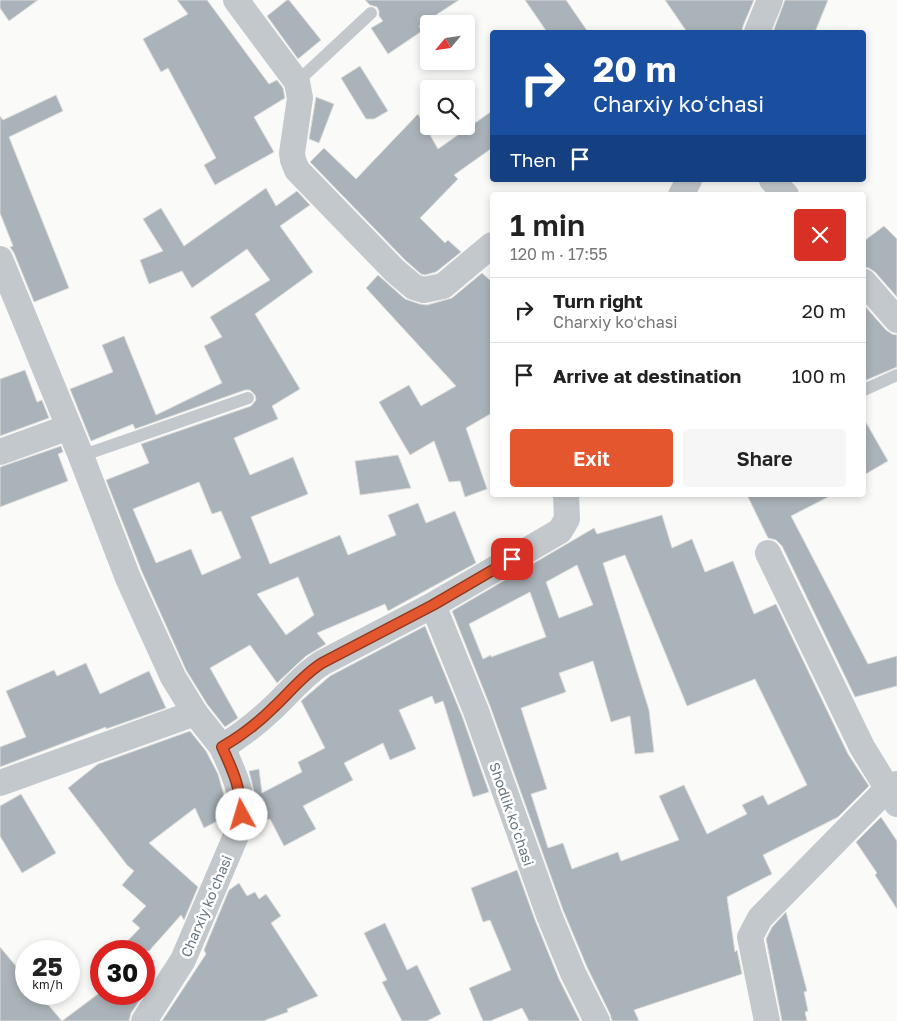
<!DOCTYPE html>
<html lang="en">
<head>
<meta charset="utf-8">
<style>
  body { margin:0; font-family:"Golos Text",sans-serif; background:#f6f6f6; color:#222; height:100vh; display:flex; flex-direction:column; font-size:19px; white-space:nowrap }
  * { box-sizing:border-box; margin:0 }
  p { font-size:16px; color:#767676 }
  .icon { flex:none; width:28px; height:28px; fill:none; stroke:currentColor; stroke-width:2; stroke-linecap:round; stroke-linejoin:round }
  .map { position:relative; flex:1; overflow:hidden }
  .details { position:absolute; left:490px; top:192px; width:376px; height:305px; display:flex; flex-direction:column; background:#fff; border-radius:5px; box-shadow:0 2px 8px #0003 }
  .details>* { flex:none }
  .hud { position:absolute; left:490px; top:30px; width:376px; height:152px; border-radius:5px; box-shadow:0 2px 8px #0003; background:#1a4fa0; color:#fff; overflow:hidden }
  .needle { width:32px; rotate:241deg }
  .fabs { position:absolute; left:420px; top:15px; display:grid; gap:10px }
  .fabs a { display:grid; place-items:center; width:55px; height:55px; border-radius:5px; background:#fff; box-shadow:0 2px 8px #0003; font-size:25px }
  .speed { position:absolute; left:15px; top:940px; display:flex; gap:10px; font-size:25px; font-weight:700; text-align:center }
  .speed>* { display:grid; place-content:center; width:65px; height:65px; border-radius:50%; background:#fff; box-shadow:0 2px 8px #0003; line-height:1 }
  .speed small { font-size:12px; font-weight:400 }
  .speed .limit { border:8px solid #d22; background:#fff; color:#111 }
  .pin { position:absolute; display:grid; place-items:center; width:42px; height:42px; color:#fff; margin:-21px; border-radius:10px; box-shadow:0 2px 8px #0006 }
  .me { position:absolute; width:55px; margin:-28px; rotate:354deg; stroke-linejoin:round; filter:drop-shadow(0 0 4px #0008) }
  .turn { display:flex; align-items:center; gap:18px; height:105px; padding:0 20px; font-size:22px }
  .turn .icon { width:65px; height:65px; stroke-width:2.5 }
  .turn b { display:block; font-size:35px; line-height:42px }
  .then { display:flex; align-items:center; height:48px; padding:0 20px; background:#0003; gap:10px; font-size:19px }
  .round { display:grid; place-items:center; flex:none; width:52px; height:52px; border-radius:5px; background:#f6f6f6 }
  .overview { display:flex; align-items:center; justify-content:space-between; height:85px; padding:0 20px }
  h1 { font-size:30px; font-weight:600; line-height:38px }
  .button { display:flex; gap:10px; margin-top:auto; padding:10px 20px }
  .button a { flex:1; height:58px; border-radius:5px; background:#e4572e; color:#fff; font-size:20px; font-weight:600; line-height:58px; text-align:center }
  .button a+a { background:#f6f6f6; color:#222 }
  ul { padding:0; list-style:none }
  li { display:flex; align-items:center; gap:15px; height:65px; padding:0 20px; border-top:1px solid #e0e0e0 }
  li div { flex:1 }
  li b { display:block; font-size:19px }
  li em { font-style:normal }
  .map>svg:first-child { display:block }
</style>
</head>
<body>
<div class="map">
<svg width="897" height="1021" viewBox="0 0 897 1021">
  <rect width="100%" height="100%" fill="#fafaf8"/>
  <g fill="#aab3b9" stroke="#dcdcda" fill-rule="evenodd">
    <polygon points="0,0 38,0 9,21 0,8"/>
    <polygon points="177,0 207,0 269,84 277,80 283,88 285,98 254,117 274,152 215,185 204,165 216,158 168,68 161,72 143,39 188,14"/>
    <polygon points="287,0 289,0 321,40 298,59 267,16"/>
    <polygon points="365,0 459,0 419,26 422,31 388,54 371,28 383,21 379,16 379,11 377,7 370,5"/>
    <polygon points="525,0 566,0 588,32 547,32"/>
    <polygon points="665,0 754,0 743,26 742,32 687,32"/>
    <polygon points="785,0 828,0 815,32 773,32"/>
    <polygon points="360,66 388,111 374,119 366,119 341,78"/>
    <polygon points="56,95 63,111 9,137 69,288 34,302 14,253 10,247 13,246 0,213 0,116 3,120"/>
    <polygon points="316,97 334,104 319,143 309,139"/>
    <polygon points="492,111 492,148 454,175 458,179 420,218 445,243 448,240 461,252 436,272 425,275 421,274 405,260 310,162 324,148 356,179 418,114 438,149"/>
    <path d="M266 188 276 206 297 191 310 205 280 226 313 272 255 314 300 389 272 406 278 419 234 438 250 475 293 457 308 494 251 517 270 564 340 535 348 555 396 535 388 515 418 503 426 523 455 511 476 563 388 611 385 604 317 633 326 644 306 656 277 683 250 645 210 668 238 718 225 727 207 704 186 670 142 572 106 480 149 463 141 444 251 406 256 400 255 395 250 390H245L135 429 133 424 91 441 70 389 113 372 102 345 124 336 156 415 222 383 204 346 222 337 210 317 270 280 247 249 192 288 182 271 149 284 140 260 163 251 143 219 161 208 184 246ZM199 482 212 514 221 511 241 558 202 575 191 549 156 563 133 509ZM298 577 314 615 286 635 257 594Z"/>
    <polygon points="884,226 897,239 897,297 875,272 869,268 864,267 864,241"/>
    <polygon points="482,273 492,282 492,413 466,428 487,489 465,497 460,481 449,482 434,441 410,455 379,402 409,385 421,406 456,386 366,288 378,275 405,299 420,304 427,305 452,298"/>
    <polygon points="864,305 886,330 892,334 897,335 897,367 864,381"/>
    <polygon points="25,370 37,402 42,400 49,418 0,436 0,379"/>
    <polygon points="864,419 888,461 864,475"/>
    <polygon points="61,446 63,452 58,454 68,481 0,507 0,467"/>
    <polygon points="398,455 411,488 360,495 355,461"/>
    <polygon points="747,495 832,495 791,516 868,664 897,656 897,686 855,697 782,546 776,540 768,538"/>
    <path d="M662 515 672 548 692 539 705 572 733 561 754 614 776 604 848 754 869 786 838 817 763 855 772 874 727 897 735 952 737 950 742 974 634 1010 639 1021H612L610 1014 587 967 563 910 490 706 452 611 594 528 597 534ZM625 555 687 706 755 679 807 785 768 805 763 795 742 805 747 814 707 834 684 785 659 796 679 840 621 861 618 852 572 869 563 843 548 848 531 794 547 789 521 708 566 692 559 673 593 661 611 722 630 716 635 754 654 752 649 710 603 563ZM577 565 593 605 559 618 546 582ZM530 592 546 637 491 657V655L483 659 469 624Z"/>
    <polygon points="425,626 462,716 489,792 473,797 443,701 435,704 432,696 399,710 416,749 390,760 383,743 344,763 353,780 303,806 316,829 284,846 270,819 255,821 255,796 249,771 259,769 262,793 302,772 298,762 325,748 301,701 330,676"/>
    <polygon points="86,663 100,694 149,671 166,708 106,729 106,727 0,767 0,747 26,737 6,691 54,670 57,676"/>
    <polygon points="190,731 206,751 218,774 225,799 225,817 204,828 195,808 149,843 198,887 184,920 181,915 149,951 118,951 140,928 132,921 146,906 122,885 134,871 127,865 68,788 98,764"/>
    <polygon points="21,794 56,853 22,873 0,836 0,806"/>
    <polygon points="881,817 897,841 897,909 875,875 877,873 856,842"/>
    <polygon points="517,870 535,920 559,979 580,1021 529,1021 522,1008 490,1021 483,1021 469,988 511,970 490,920 483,922 471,888"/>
    <polygon points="239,883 247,896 255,892 259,899 266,894 281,916 271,923 318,996 287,1009 288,1012 263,1021 162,1021 206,954 204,950 229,890"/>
    <polygon points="786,912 807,991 804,992 808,1011 805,1012 807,1021 782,1021 766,939 772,927"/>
    <polygon points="385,923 407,970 417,965 441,1014 427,1021 402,1021 382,982 387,980 364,933"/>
    <polygon points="0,947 26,978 26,994 39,994 62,1021 0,1021"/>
    <polygon points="144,970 153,979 144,994"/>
    <polygon points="98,994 144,994 131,1013 129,1021 62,1021"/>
  </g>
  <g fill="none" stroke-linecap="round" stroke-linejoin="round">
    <g stroke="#c3c8cc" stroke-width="12">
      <polyline points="297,82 371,13"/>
      <polyline points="864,390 897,375"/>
      <polyline points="81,456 248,398"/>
    </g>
    <g stroke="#c3c8cc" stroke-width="26">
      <polyline points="236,0 297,82 300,98 292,153 293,160 297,170 395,271 414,287 424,290 443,286 492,245"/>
      <polyline points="757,32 770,0"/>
      <polyline points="772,180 786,195"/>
      <polyline points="681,195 689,180"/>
      <polyline points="0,259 81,456 128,578 173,677 195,713"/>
      <polyline points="864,282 897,320"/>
      <polyline points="0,452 69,427"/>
      <polyline points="768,553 862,747 897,804"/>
      <polyline points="433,605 476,711 549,915 573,973 597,1021"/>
      <polyline points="0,783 195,713 222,747"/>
      <path d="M144 1021 183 960 238 831C246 796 236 778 222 747 241 736 257 723 274 707 290 692 303 675 322 663L433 605 560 531 567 519 566 495"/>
      <polyline points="767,1021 750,937 760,918 887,789 897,784"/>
    </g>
  </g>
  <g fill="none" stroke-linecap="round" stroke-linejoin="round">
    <defs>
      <path id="route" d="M242 815C240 787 234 773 222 747 241 736 258 723 274 707 290 692 303 675 322 663L433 605 512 559"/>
    </defs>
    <use href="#route" stroke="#94391e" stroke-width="12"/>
    <use href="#route" stroke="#e4572e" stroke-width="9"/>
  </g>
  <g text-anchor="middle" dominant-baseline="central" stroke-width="5" stroke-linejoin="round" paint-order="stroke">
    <g font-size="14" fill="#657683" stroke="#fff">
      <text transform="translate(512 814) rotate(71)">Shodlik koʻchasi</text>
      <text transform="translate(206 906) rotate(-67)">Charxiy koʻchasi</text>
    </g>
  </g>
</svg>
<div class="fabs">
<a><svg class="needle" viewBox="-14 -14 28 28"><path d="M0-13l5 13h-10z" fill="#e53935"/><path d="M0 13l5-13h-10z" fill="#767676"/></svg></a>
<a><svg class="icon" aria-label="search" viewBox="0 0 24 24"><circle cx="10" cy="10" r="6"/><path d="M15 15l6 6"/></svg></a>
</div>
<div class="speed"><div>25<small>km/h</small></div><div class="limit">30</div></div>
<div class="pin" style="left:512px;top:559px;background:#d93025"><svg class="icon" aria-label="arrive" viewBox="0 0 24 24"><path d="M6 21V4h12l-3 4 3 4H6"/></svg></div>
<svg class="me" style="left:242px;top:815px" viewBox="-20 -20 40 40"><circle r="19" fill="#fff"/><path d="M0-13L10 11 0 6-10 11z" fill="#e4572e"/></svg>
<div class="hud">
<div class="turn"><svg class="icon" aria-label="right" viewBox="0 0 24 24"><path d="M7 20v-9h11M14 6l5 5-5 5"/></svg><div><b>20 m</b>Charxiy koʻchasi</div></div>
<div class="then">Then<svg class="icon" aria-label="arrive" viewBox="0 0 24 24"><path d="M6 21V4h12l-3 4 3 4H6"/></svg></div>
</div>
<section class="details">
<div class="overview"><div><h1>1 min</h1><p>120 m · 17:55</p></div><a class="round" style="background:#d93025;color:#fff"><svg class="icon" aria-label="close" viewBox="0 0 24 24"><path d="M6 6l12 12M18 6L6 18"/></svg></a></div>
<ul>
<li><svg class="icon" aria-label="right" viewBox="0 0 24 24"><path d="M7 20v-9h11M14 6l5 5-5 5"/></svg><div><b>Turn right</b><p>Charxiy koʻchasi</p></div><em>20 m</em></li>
<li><svg class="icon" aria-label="arrive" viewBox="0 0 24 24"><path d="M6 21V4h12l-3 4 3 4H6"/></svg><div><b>Arrive at destination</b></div><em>100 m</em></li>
</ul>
<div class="button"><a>Exit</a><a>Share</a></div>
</section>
</div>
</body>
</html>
